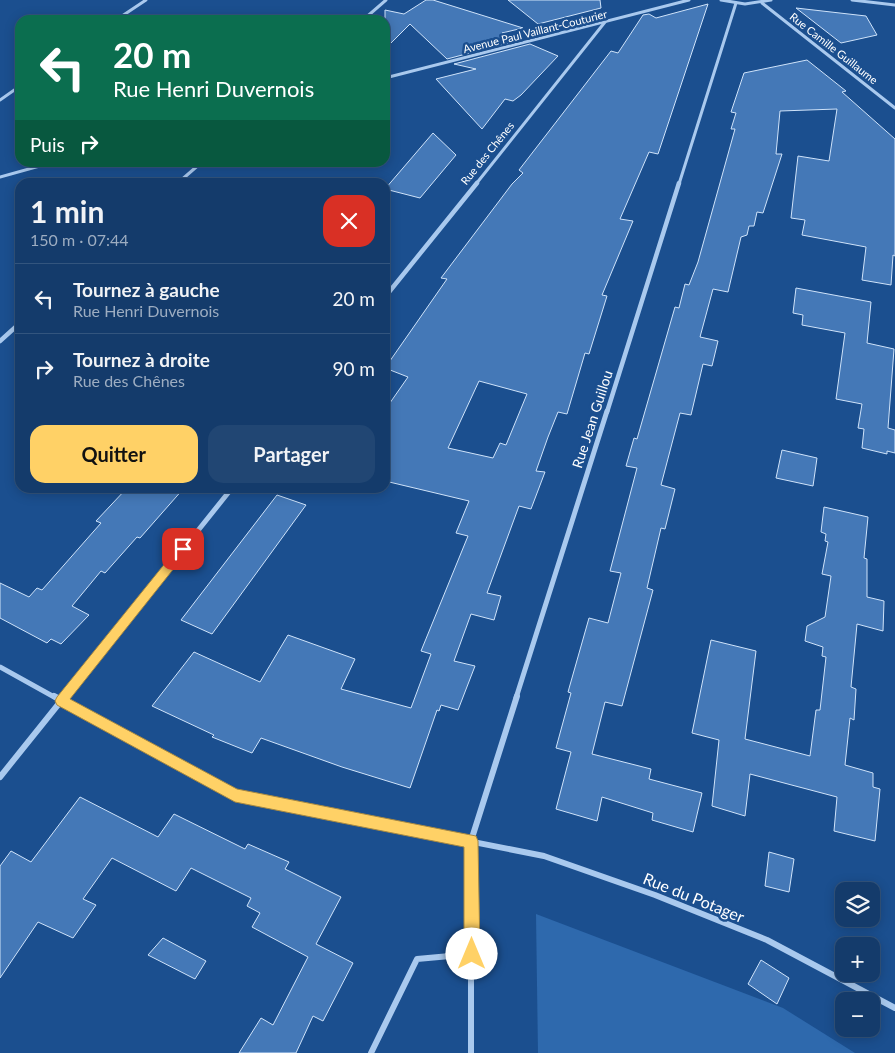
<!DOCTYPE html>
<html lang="fr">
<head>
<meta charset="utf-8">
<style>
  body { margin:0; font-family:Lato,sans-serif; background:#214673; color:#f1f3f6; height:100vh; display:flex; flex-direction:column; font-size:19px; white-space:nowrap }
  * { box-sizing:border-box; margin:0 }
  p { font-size:16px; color:#9dadc1 }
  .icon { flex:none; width:28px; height:28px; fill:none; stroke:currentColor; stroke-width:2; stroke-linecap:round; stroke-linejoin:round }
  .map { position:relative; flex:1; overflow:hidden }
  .sheet { position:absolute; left:15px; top:178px; width:375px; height:315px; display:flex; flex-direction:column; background:#143b6b; border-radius:15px; box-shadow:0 2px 12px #0003,0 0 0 1px #33557e }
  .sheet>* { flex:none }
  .hud { position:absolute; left:15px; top:15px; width:375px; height:152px; border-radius:15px; box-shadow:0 2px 12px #0003,0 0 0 1px #33557e; background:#0b6e4f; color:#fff; overflow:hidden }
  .tools { position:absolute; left:835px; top:882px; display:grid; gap:10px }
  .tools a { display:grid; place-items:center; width:45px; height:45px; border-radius:10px; background:#143b6b; box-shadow:0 2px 12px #0003,0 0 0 1px #33557e; font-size:25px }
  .pin { position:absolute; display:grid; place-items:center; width:42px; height:42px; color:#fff; margin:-21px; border-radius:10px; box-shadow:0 2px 8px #0006 }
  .me { position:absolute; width:55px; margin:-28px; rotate:0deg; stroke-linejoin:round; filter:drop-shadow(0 0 4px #0008) }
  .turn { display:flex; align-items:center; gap:18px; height:105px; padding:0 15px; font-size:22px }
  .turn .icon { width:65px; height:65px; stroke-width:2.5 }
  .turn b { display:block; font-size:35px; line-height:42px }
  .then { display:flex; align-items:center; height:48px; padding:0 15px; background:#0003; gap:10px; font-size:19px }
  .round { display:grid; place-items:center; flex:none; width:52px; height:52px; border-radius:15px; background:#214673 }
  .headline { display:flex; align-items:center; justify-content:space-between; height:85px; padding:0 15px }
  h1 { font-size:30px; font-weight:700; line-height:38px }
  .primary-button { display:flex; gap:10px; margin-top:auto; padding:10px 15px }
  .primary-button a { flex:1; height:58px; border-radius:15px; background:#ffd166; color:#111; font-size:20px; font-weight:700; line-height:58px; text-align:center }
  .primary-button a+a { background:#214673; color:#f1f3f6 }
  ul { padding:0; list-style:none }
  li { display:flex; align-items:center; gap:15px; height:70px; padding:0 15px; border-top:1px solid #33557e }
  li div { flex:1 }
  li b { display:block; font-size:19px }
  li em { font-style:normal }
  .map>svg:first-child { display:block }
</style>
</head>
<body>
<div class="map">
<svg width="895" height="1053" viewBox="0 0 895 1053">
  <rect width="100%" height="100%" fill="#1b4f8f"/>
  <polygon fill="#2e69ad" points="536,914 783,1008 855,1053 538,1053"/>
  <g fill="#4478b7" stroke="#cfe3fa" fill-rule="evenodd">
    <polygon points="426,0 433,0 523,28 502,33 519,40 447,59 410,24 385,49 385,10 404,14"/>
    <polygon points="508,0 600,0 601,8 538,24"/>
    <path d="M708 4 658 154 649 152 620 219 633 221 602 295 607 296 589 354 585 353 567 414 558 412 548 437 536 471 545 472 531 509 519 506 487 593 501 596 494 620 471 614 454 661 475 666 458 710 441 705 439 711 437 710 410 788 342 767 261 738 252 753 212 737 214 735 152 706 194 652 260 682 288 635 355 659 341 689 411 708 431 654 421 651 468 536 456 533 469 501 385 481V410L408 377 385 368 447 279 441 278 512 184 523 173 519 170 611 51 618 53 643 15 649 14 656 18ZM479 381 527 394 506 445 500 443 493 458 448 448Z"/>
    <polygon points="796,8 866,16 877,35 841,43"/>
    <polygon points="530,44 558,56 521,95 513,101 505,99 482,129 436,79 476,69 454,64"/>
    <polygon points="807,60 846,91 842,92 895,139 895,256 893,255 891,285 862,280 866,247 802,235 805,220 791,218 798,156 829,161 837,109 780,111 776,154 782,154 763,213 757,212 754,226 749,226 747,235 741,237 728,292 713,289 700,337 718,341 712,366 703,364 691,415 680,413 661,485 675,489 665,529 661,528 647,588 653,590 622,706 605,702 592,754 651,769 649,779 702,793 693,832 652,820 653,813 602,797 597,821 556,809 571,752 556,748 571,693 568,692 589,618 608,623 621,573 610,571 637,468 626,466 634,438 637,439 675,307 679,308 685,284 689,285 698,262 735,129 731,129 736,113 731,112 744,73"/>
    <polygon points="433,133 456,155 420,198 385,189"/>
    <polygon points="796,288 871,302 867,343 894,349 888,428 895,430 895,453 887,451 887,454 862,448 864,429 858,428 862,404 836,399 845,333 802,325 803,315 793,313"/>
    <polygon points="782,450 817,458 813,486 776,478"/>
    <polygon points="127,488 184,488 140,538 137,537 105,573 101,571 72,606 89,615 61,644 51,639 47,643 0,618 0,583 29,597 37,588 42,590 101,523 96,521"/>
    <polygon points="277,495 306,505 212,634 181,620"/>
    <polygon points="824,507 868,517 864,558 867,559 867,597 884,601 883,631 857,624 851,687 856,689 854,720 850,718 845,765 873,773 873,787 880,789 875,841 834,831 837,797 750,774 745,816 712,806 719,740 692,733 711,640 756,651 745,739 810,756 816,710 820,710 826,657 822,656 823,647 805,641 807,626 825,617 831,576 822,574 828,542 825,541 826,534 821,532"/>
    <polygon points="80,797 158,837 174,814 245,849 248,844 289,862 285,869 341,897 316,944 353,963 323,1021 313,1016 296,1053 239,1053 261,1018 273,1025 308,957 252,927 260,913 247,906 251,898 191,868 176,891 112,858 83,899 96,905 73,938 38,922 0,978 0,866 11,851 31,862"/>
    <polygon points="769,852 794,859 789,892 765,886"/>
    <polygon points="163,938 206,961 195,979 148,955"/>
    <polygon points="761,960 789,978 777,1004 748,984"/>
  </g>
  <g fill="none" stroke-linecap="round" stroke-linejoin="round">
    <g stroke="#a9c9ee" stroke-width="3">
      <polyline points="721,0 745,4 771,0"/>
      <polyline points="852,0 895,5"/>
      <polyline points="762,3 895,108"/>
      <polyline points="116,20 146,0"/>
      <polyline points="363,20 386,0"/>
      <polyline points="385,78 689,0"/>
      <polyline points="0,100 20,86"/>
      <polyline points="0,177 54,162"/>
      <polyline points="179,182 202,162"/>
      <polyline points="476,184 605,22"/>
      <polyline points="679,184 736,3"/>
    </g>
    <g stroke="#a9c9ee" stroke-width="4.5">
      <polyline points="385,297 477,183"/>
      <polyline points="0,341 20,323"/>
      <polyline points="607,412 679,183"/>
    </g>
    <g stroke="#a9c9ee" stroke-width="5">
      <polyline points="0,667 56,698"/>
      <polyline points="64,698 232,488"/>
      <polyline points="516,698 607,411"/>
    </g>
    <g stroke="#a9c9ee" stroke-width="6">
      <polyline points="54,696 235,795 544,856 655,895 767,940 895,1008"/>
      <polyline points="0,777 65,696"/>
      <polyline points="371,1053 417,959 472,954"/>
      <polyline points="471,1053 471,841 517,696"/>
    </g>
  </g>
  <polygon fill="#ffd166" stroke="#a68842" points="183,544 187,546 187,552 70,699 237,789 476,836 478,841 480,954 477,959 472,961 467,959 464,954 464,847 235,802 57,705 55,701 57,697 179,546"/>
  <g text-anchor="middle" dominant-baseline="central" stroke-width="5" stroke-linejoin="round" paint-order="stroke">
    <g font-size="11" fill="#fff" stroke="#1b4f8f">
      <text transform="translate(535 31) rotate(-14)">Avenue Paul Vaillant-Couturier</text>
      <text transform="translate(834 48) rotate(38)">Rue Camille Guillaume</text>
      <text transform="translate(487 153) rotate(-51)">Rue des Chênes</text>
    </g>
    <g font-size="14" fill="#fff" stroke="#1b4f8f">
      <text transform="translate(592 419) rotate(-72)">Rue Jean Guillou</text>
    </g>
    <g font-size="16" fill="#fff" stroke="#1b4f8f">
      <text transform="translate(694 897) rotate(22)">Rue du Potager</text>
    </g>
  </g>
</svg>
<div class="tools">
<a><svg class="icon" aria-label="layers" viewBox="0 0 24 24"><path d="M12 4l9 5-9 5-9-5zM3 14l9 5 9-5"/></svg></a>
<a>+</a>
<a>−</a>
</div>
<div class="pin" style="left:183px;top:549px;background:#d93025"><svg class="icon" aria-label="arrive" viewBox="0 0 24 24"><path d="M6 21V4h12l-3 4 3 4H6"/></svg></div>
<svg class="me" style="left:472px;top:954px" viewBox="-20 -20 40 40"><circle r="19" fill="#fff"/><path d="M0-13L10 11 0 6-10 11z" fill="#ffd166"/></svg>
<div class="hud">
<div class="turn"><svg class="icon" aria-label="left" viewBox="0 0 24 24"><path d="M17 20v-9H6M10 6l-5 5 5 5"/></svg><div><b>20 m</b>Rue Henri Duvernois</div></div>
<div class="then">Puis<svg class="icon" aria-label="right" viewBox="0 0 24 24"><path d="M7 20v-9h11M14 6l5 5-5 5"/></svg></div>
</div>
<section class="sheet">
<div class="headline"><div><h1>1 min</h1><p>150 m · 07:44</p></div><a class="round" style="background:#d93025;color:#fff"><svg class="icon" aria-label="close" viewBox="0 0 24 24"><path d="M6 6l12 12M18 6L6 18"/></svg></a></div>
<ul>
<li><svg class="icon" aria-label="left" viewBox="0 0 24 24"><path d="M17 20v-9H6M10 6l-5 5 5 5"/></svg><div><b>Tournez à gauche</b><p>Rue Henri Duvernois</p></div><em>20 m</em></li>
<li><svg class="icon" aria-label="right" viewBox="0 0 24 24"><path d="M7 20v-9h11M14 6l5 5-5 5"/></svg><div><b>Tournez à droite</b><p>Rue des Chênes</p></div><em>90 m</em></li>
</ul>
<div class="primary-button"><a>Quitter</a><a>Partager</a></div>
</section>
</div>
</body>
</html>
